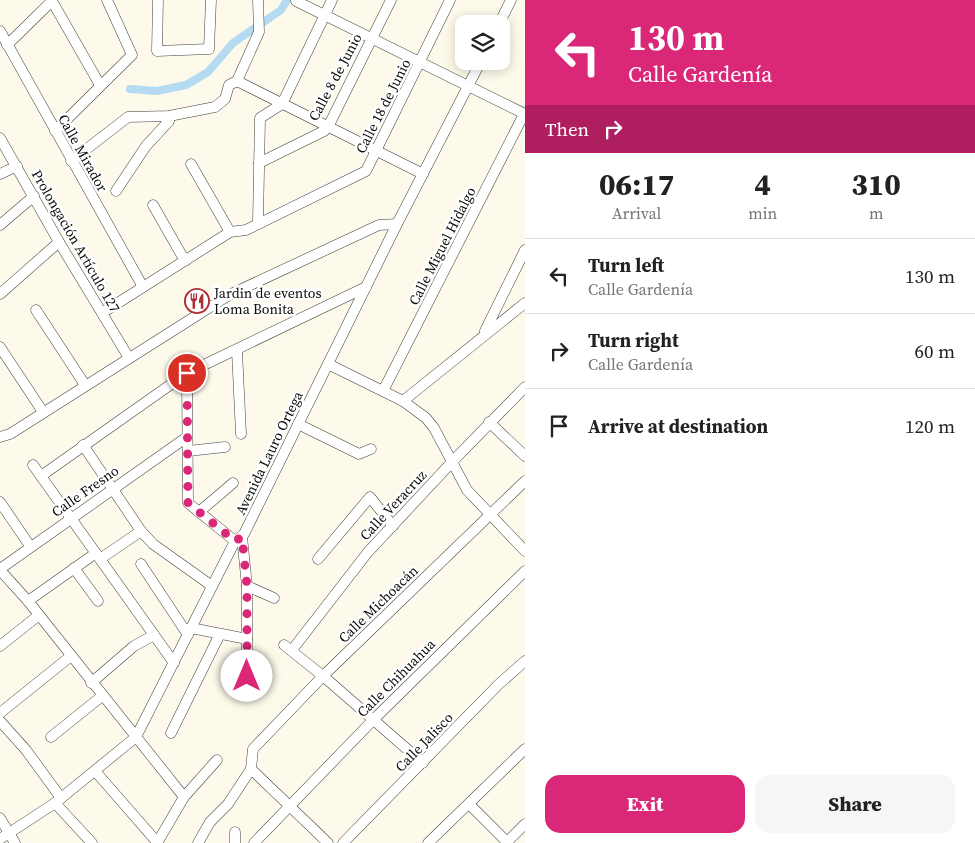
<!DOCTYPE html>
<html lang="en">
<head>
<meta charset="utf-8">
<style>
  body { margin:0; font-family:"Source Serif 4",serif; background:#f6f6f6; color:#222; height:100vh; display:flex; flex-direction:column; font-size:19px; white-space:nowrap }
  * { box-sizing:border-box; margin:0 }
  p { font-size:16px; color:#767676 }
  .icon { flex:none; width:28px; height:28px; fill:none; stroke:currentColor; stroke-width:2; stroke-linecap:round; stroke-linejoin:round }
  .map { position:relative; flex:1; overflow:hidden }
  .drawer { display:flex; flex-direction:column; background:#fff; width:450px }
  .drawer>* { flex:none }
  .hud { background:#db2777; color:#fff; overflow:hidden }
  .buttons { position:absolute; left:455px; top:15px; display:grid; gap:10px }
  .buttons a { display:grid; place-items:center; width:55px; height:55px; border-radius:10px; background:#fff; box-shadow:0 2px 12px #0003; font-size:25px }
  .pin { position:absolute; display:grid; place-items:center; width:42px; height:42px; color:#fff; margin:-21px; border:2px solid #fff; border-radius:50%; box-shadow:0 1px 5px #0007 }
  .me { position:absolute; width:55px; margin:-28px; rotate:0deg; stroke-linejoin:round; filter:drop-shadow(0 0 4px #0008) }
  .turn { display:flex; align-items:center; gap:18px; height:105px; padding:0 20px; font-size:22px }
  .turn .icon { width:65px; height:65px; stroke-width:2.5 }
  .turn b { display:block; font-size:35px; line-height:42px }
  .then { display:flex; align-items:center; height:48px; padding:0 20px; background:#0003; gap:10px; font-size:19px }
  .eta { display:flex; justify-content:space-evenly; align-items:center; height:85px; text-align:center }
  .eta b { font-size:30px; font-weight:800; line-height:35px }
  .cta { display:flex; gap:10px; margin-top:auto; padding:10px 20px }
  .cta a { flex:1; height:58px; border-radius:15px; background:#db2777; color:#fff; font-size:20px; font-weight:800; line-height:58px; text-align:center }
  .cta a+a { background:#f6f6f6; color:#222 }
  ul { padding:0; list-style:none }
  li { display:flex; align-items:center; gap:15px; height:75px; padding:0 20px; border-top:1px solid #e0e0e0 }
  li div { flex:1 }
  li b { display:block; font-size:19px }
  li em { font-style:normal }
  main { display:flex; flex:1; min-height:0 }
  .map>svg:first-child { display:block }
</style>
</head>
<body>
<main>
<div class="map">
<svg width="525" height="843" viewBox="0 0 525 843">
  <rect width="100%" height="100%" fill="#fdfaeb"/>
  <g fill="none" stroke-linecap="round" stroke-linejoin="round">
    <polyline stroke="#b4dbf1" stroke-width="8" points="130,89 157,91 186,85 208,72 233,43 281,10 287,0"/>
    <defs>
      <g id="minor">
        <polyline points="158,0 157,51 209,49 211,0"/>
        <polyline points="296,1 525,114"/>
        <polyline points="499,24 511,0"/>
        <polyline points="0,31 143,287"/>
        <polyline points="7,45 52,1 100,85"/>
        <polyline points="237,81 423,174"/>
        <polyline points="237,81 259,32 258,0"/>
        <polyline points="55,131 132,55 107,0"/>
        <polyline points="0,138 59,242 129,358"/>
        <polyline points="71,161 128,117 169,116 215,107 225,99 229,85 237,81"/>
        <polyline points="259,163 324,131 328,127 391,0"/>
        <polyline points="191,164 230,232"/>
        <polyline points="0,174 17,166"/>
        <polyline points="116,191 146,146 169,121 169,116"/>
        <polyline points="153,205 185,261"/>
        <polyline points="258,222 260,118 282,104 332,0"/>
        <polyline points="0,225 34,196"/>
        <polyline points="0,294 59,242"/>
        <polyline points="36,310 85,385"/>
        <polyline points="102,313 230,232 246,230 366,171 450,0"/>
        <polyline points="485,331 525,250"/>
        <polyline points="0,347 43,412"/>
        <polyline points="237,351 241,434"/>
        <polyline points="328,364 403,401 426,418 434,428 467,490 525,551"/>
        <polyline points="187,373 188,503 235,541"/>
        <polyline points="383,391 524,114"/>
        <polyline points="403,401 525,303"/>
        <polyline points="489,422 525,456"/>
        <polyline points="298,424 359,454 371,449"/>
        <polyline points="0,437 10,434 229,295 379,225 397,224"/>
        <polyline points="83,445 141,531 153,544 212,586"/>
        <polyline points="188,451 225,447"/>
        <polyline points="33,465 174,663"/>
        <polyline points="41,476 187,373 366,287"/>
        <polyline points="0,502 30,546"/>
        <polyline points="199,512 233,483"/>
        <polyline points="242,537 247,586 247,676"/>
        <polyline points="100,559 141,531"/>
        <polyline points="318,559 370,497 393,526"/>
        <polyline points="141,564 188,635"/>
        <polyline points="74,568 98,601"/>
        <polyline points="0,569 187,437"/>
        <polyline points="0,570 28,601 184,797"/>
        <polyline points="247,586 274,598"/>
        <polyline points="28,601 96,553"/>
        <polyline points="191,628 247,639"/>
        <polyline points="284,645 323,676 423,763"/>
        <polyline points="0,646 39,615"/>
        <polyline points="292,650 368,552 452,462 525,387"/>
        <polyline points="91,683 134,646 154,635"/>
        <polyline points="0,713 71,656"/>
        <polyline points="0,721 26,750 61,798"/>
        <polyline points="171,733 220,634"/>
        <polyline points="51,737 102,696"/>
        <polyline points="251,769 328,843"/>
        <polyline points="95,771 157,842"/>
        <polyline points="55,803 92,843"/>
        <polyline points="469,804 508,843"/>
        <polyline points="0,818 15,843"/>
        <polyline points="235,832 235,843"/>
        <polyline points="0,839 55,803 136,737 235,541 244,534 397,224 481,61"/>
        <polyline points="157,843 184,797 217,760"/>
        <polyline points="198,843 210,822 228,804 251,769 253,749 323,676 525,481"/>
        <polyline points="254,843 374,719 525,571"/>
        <polyline points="343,843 499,684 525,661"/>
        <polyline points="428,843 525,749"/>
        <polyline points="506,843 525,824"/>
      </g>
    </defs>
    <use href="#minor" stroke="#3e3e3e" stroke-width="11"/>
    <use href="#minor" stroke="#fff" stroke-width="10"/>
  </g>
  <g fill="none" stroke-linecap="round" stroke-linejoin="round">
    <polyline stroke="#db2777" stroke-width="9" stroke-dasharray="0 16.2" points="187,373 188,503 235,541 242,537 247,586 247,676"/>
  </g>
  <defs>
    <symbol id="restaurant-ring" viewBox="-11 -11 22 22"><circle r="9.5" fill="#fff" stroke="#b02f37" stroke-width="1.5"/><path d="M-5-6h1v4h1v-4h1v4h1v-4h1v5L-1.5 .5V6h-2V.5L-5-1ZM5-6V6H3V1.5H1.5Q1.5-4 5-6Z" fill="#b02f37"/></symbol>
  </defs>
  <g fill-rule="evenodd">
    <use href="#restaurant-ring" x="183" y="287" width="28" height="28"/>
  </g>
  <g text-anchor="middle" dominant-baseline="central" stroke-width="5" stroke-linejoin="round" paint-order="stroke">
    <g font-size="14" fill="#0b0b0b" stroke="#fff">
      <text transform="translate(335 77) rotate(-62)">Calle 8 de Junio</text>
      <text transform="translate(383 106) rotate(-63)">Calle 18 de Junio</text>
      <text transform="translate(83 153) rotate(61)">Calle Mirador</text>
      <text transform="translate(76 241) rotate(60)">Prolongación Artículo 127</text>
      <text transform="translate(442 246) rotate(-63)">Calle Miguel Hidalgo</text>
      <text transform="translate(269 453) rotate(-64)">Avenida Lauro Ortega</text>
      <text transform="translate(85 491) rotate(-35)">Calle Fresno</text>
      <text transform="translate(393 505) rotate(-47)">Calle Veracruz</text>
      <text transform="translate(378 604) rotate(-44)">Calle Michoacán</text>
      <text transform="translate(396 678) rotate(-45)">Calle Chihuahua</text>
      <text transform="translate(424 742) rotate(-46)">Calle Jalisco</text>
    </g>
    <g font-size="14" fill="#0b0b0b" stroke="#fff" text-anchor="start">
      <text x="214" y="293">Jardin de eventos<tspan x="214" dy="16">Loma Bonita</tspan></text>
    </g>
  </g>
</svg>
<div class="buttons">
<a><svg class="icon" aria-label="layers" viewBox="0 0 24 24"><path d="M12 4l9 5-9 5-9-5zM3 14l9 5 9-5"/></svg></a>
</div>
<div class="pin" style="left:187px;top:373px;background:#d93025"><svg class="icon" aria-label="arrive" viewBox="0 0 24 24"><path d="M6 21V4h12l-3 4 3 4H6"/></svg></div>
<svg class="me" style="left:247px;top:676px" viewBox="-20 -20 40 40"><circle r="19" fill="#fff"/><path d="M0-13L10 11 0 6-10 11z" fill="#db2777"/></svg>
</div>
<section class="drawer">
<div class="hud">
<div class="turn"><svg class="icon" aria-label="left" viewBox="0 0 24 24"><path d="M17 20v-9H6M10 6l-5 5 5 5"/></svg><div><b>130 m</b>Calle Gardenía</div></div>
<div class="then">Then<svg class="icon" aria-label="right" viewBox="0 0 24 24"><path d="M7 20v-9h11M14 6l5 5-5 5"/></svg></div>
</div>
<div class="eta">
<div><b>06:17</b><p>Arrival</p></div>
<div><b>4</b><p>min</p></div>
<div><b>310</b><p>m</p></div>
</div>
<ul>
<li><svg class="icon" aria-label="left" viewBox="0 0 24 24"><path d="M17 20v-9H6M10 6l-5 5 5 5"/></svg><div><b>Turn left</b><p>Calle Gardenía</p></div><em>130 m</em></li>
<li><svg class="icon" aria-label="right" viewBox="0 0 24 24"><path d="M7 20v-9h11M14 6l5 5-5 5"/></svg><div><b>Turn right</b><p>Calle Gardenía</p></div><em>60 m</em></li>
<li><svg class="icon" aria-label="arrive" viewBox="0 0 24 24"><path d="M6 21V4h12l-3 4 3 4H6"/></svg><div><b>Arrive at destination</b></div><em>120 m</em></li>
</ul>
<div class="cta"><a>Exit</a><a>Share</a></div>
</section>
</main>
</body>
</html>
